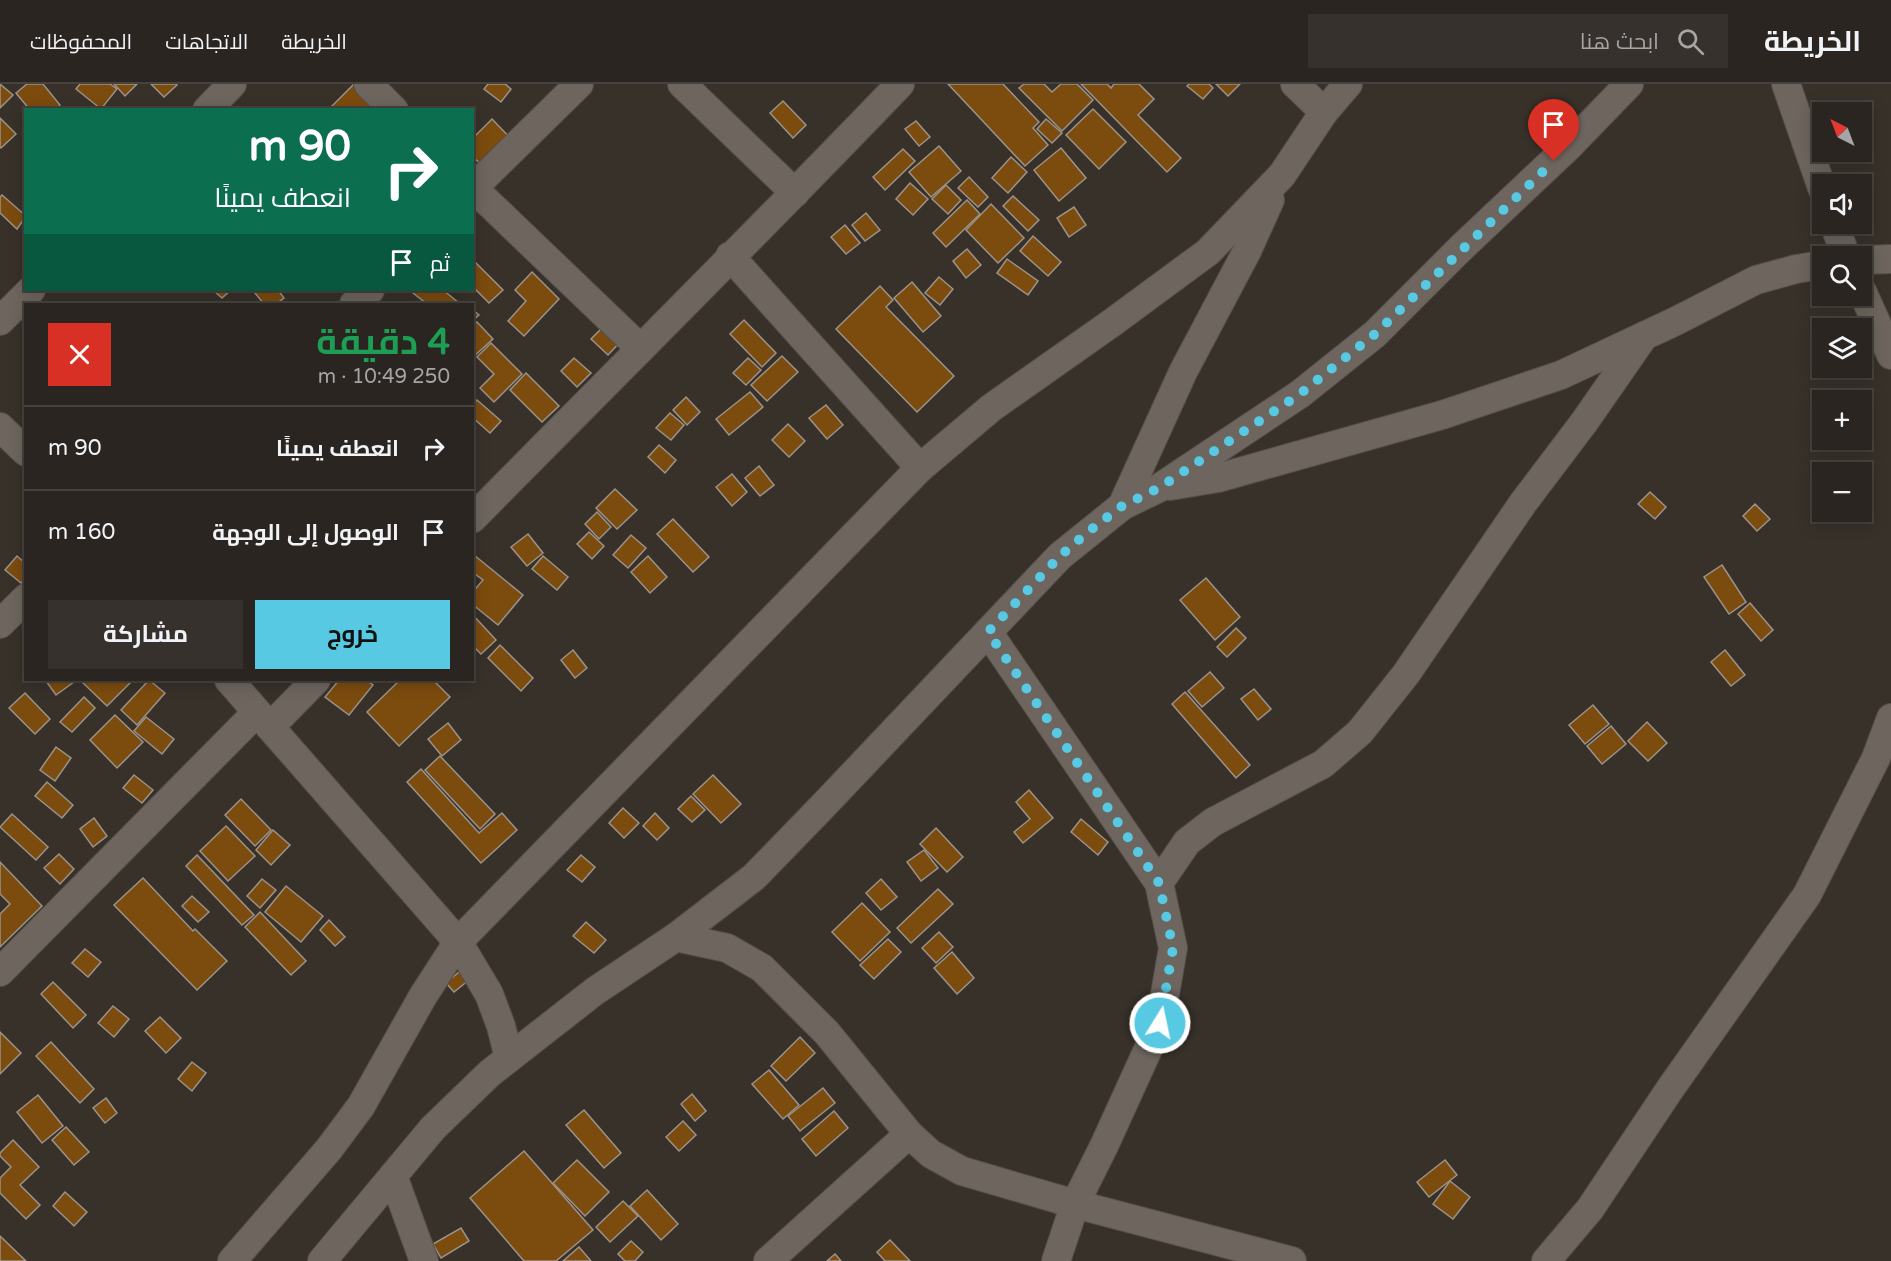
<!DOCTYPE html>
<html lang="ar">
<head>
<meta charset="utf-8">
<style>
  body { margin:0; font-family:"Varela Round",Cairo,sans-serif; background:#36312d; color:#f1f3f6; direction:rtl; height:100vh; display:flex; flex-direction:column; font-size:22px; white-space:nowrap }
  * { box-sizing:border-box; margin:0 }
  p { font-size:20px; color:#a5a5a5 }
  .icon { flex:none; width:33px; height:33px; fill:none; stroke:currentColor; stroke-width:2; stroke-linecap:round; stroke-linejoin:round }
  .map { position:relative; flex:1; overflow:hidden; direction:ltr }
  .drawer { position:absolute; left:24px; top:219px; width:450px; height:378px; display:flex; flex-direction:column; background:#2a2520; border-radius:0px; box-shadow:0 3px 15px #0003,0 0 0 2px #46423e; direction:rtl }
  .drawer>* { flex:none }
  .top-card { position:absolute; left:24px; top:24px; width:450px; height:183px; border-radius:0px; box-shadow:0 3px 15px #0003,0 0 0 2px #46423e; direction:rtl; background:#0b6e4f; color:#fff; overflow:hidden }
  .needle { width:39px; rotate:318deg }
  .fabs { position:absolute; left:1812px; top:18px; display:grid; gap:12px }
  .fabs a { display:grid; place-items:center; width:60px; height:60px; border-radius:0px; background:#2a2520; box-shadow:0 3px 15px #0003,0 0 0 2px #46423e; font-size:30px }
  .pin { position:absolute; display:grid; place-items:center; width:51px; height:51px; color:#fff; margin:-62px -26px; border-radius:50% 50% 50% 0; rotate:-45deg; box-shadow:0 0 6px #0007 }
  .pin .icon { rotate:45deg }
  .me { position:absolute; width:66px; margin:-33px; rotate:10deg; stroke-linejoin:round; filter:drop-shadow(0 0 4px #0008) }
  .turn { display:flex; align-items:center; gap:21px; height:126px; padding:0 24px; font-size:27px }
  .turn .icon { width:78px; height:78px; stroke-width:2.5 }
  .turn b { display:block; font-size:42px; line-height:51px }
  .then { display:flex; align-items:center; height:57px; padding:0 24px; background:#0003; gap:12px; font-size:22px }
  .round { display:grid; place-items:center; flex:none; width:63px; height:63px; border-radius:0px; background:#36312d }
  .overview { display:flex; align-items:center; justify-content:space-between; height:102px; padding:0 24px }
  h1 { font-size:36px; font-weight:700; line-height:45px; color:#1e9e55 }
  .cta { display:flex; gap:12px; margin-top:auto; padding:12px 24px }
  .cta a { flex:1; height:69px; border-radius:0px; background:#57c9e3; color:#111; font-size:24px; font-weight:700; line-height:69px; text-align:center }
  .cta a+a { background:#36312d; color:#f1f3f6 }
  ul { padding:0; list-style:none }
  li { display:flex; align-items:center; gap:18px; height:84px; padding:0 24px; border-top:2px solid #46423e }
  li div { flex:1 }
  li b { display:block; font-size:22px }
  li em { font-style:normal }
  header { display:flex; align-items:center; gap:36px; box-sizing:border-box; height:84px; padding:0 30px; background:#2a2520; border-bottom:2px solid #46423e }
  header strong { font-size:28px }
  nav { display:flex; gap:33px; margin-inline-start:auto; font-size:21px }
  .search { width:420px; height:54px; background:#36312d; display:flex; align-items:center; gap:15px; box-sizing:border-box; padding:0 21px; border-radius:0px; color:#a5a5a5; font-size:22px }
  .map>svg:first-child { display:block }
</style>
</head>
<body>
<header>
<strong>الخريطة</strong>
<div class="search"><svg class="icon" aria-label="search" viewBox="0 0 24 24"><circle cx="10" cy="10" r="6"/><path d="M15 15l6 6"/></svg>ابحث هنا</div>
<nav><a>الخريطة</a><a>الاتجاهات</a><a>المحفوظات</a></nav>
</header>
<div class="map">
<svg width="1891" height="1177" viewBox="0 0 1891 1177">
  <rect width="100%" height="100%" fill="#38312a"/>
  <g fill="#7c4b0e" stroke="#9b938a" stroke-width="1.5">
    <polygon points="0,0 13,11 0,24"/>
    <polygon points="27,0 43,0 60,21 56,26 30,26 16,9"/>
    <polygon points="80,0 110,0 117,5 101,25 76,5"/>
    <polygon points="114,0 137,0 125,12"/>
    <polygon points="151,0 176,0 177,1 164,13"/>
    <polygon points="354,0 358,0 382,26 328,26"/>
    <polygon points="488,0 505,0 511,5 501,18 484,5"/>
    <polygon points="948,0 1003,0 1039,38 1033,44 1048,61 1025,82"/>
    <polygon points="1024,0 1044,0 1052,8 1061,0 1077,0 1093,16 1062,47 1019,4"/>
    <polygon points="1081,0 1107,0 1111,4 1114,0 1139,0 1154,15 1138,31 1181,74 1167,88"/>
    <polygon points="1189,0 1209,0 1213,4 1203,15 1187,2"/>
    <polygon points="1216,0 1240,0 1228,12"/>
    <polygon points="783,17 806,41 793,54 770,29"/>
    <polygon points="1093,25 1126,58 1099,85 1066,51"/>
    <polygon points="0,34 16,50 1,64 0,63"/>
    <polygon points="492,35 515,59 487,86 472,72 472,55"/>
    <polygon points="1046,35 1062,49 1052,59 1037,45"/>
    <polygon points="916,37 930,53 919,62 905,45"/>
    <polygon points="939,62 961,87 931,113 909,88"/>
    <polygon points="1061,64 1086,94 1059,117 1034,86"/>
    <polygon points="903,65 915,77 885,106 873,93"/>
    <polygon points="1011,73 1027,88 1008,109 992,94"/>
    <polygon points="969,93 988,113 978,123 958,104"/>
    <polygon points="910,99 928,115 913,131 896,115"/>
    <polygon points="946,101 961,116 948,130 932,115"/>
    <polygon points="2,111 26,132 17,145 0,129 0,113"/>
    <polygon points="1013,112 1039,136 1028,147 1003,122"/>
    <polygon points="967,116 980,130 946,163 933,149"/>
    <polygon points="991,120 1024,154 998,179 966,146"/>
    <polygon points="1074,123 1086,141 1069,153 1057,134"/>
    <polygon points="866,129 880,146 865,157 852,141"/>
    <polygon points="845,141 860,159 846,170 831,153"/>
    <polygon points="1033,152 1061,178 1048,192 1020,167"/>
    <polygon points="967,165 981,181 966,194 953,177"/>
    <polygon points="472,175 503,206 489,219 472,202"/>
    <polygon points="1007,175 1038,197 1028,211 997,189"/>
    <polygon points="532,188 559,215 524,252 508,237 526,217 515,206"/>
    <polygon points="939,193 953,205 940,221 925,209"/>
    <polygon points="912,198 941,232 923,248 894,214"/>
    <polygon points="880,202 893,216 886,223 954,292 917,328 836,245"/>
    <polygon points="213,206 231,206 222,214"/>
    <polygon points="259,206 278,206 284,214 276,220 264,220 255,209"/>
    <polygon points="416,206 443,206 459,219 427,220 413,209"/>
    <polygon points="472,225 479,231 472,237"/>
    <polygon points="744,236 776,269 762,283 730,250"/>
    <polygon points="477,238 493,255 472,274 472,242"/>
    <polygon points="606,240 623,255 608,271 591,255"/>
    <polygon points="491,259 522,290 494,318 480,304 494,290 477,273"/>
    <polygon points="782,272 798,288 767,317 751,301"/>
    <polygon points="574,274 591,289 577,303 561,287"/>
    <polygon points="748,274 761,286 746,301 733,289"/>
    <polygon points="526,289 559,322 542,338 510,306"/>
    <polygon points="750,308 763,323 729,351 716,335"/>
    <polygon points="686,313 700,328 687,341 673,326"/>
    <polygon points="477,316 501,337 490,349 472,333 472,321"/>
    <polygon points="826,321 843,341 827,355 809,334"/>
    <polygon points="670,329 684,341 671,356 656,344"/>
    <polygon points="1862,334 1871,345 1862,354"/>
    <polygon points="788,340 805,357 789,373 772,356"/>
    <polygon points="1846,356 1859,356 1852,362"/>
    <polygon points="659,361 676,376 665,389 648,373"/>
    <polygon points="759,382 774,401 760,412 745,394"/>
    <polygon points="732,390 747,408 732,422 716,403"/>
    <polygon points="615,405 637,426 617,445 596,424"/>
    <polygon points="1650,408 1666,423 1655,435 1638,420"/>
    <polygon points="1755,420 1770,435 1757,447 1743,432"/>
    <polygon points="597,428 611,443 599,455 585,440"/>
    <polygon points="673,435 709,473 693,488 657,450"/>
    <polygon points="589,448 604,462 592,475 577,460"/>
    <polygon points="528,450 543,469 527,482 511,463"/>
    <polygon points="631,451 646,464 628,484 613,471"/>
    <polygon points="474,471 523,511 498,541 472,520 472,509 483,496 472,488"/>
    <polygon points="17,472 26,480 26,493 21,499 5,486"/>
    <polygon points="543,472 568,493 557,506 532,485"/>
    <polygon points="648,472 667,493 650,509 631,488"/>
    <polygon points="1722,481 1746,518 1729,530 1704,493"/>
    <polygon points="1206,494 1240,533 1215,556 1180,516"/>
    <polygon points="1750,519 1773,546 1761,557 1738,530"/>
    <polygon points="472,530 496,556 481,570 472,561"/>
    <polygon points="1236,544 1246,554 1227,573 1217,563"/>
    <polygon points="500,561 533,594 521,607 488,574"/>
    <polygon points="573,566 587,584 575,594 561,576"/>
    <polygon points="1725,566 1745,591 1731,602 1711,578"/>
    <polygon points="1210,588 1224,604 1202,623 1188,607"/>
    <polygon points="48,596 72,596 74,598 56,611 46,597"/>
    <polygon points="80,596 133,596 107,622"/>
    <polygon points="149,596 165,609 137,641 121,626"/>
    <polygon points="339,596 366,596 373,601 349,631 325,613"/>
    <polygon points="400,596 433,596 450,613 399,662 367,628"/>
    <polygon points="1254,605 1271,625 1258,636 1241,615"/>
    <polygon points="1185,608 1250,681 1236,694 1172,620"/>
    <polygon points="25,609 50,635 35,650 9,624"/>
    <polygon points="84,613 95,624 72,648 60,638"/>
    <polygon points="1593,621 1609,640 1585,660 1569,641"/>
    <polygon points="115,631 143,658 117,684 90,656"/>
    <polygon points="146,633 174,655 162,670 134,647"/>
    <polygon points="1647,638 1667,659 1648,677 1628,657"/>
    <polygon points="448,639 461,656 442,672 428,655"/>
    <polygon points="1611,642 1626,660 1602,680 1587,662"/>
    <polygon points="56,663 71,674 55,697 40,686"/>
    <polygon points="440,672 495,730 480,745 425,686"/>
    <polygon points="421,685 479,749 502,729 517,746 481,779 407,698"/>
    <polygon points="134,691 153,706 142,719 123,704"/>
    <polygon points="713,691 741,720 721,739 693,710"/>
    <polygon points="47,698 73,721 62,734 35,712"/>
    <polygon points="1029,706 1053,734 1023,759 1014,748 1030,735 1016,718"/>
    <polygon points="691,712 705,726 692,738 678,725"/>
    <polygon points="241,715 271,746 255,762 225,731"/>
    <polygon points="623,724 639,739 624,754 609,739"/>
    <polygon points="655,729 669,744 657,756 643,742"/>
    <polygon points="12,730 48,763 36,776 0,743"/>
    <polygon points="94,734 107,752 93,763 80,745"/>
    <polygon points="1081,735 1108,758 1098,771 1071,748"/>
    <polygon points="226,742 255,772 228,797 200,767"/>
    <polygon points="936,744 963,773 947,788 920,760"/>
    <polygon points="273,746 290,761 271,781 256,766"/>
    <polygon points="924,766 938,784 921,797 907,778"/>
    <polygon points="59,770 74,785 60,800 44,784"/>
    <polygon points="197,771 254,831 242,841 186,782"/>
    <polygon points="581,771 595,783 582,798 567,786"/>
    <polygon points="0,778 42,822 0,863 0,830 10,820 0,810"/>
    <polygon points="143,794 193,847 195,845 227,877 197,906 114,821"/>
    <polygon points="262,795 276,806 260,824 247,812"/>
    <polygon points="881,795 897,813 881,826 866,809"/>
    <polygon points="286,802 323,832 301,858 265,828"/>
    <polygon points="938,805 953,820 911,859 897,844"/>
    <polygon points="192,812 209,828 198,838 182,822"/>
    <polygon points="862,819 890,848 860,877 832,848"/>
    <polygon points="260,828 306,877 291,891 245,843"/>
    <polygon points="329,836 345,853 335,862 320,846"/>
    <polygon points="586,838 606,856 594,869 573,852"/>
    <polygon points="939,848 953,863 936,879 922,864"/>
    <polygon points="888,855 901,868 874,895 860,881"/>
    <polygon points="85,865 101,878 88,893 72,879"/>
    <polygon points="952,868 974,894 957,910 934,884"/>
    <polygon points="466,882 474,892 454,908 446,899"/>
    <polygon points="53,898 86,931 73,944 41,910"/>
    <polygon points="113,922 129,935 114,953 98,939"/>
    <polygon points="160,933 181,954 166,969 145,947"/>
    <polygon points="0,948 21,969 0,990"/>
    <polygon points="800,953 815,969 786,997 771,982"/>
    <polygon points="51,958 94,1005 80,1019 36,972"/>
    <polygon points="192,978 206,989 192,1007 178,995"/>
    <polygon points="769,986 799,1021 783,1035 752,1000"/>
    <polygon points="823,1004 835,1019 800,1047 788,1032"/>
    <polygon points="692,1010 706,1027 695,1037 681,1020"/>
    <polygon points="38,1011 63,1042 42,1059 17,1028"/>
    <polygon points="106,1014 117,1029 105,1039 93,1024"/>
    <polygon points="584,1026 621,1069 604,1084 566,1041"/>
    <polygon points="834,1027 848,1044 816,1072 802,1055"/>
    <polygon points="683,1037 696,1051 679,1067 666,1053"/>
    <polygon points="66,1043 89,1068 74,1081 52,1056"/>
    <polygon points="13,1056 39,1083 20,1101 40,1121 26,1135 0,1109 0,1094 11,1083 0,1072 0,1069"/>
    <polygon points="524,1067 593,1146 556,1177 524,1177 470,1114"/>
    <polygon points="577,1076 609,1108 585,1132 553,1099"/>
    <polygon points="1445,1076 1457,1091 1429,1113 1417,1098"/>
    <polygon points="1450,1097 1470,1113 1453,1135 1433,1120"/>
    <polygon points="647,1106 678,1140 661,1156 630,1122"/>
    <polygon points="65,1108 87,1128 74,1142 53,1122"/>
    <polygon points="623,1117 638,1132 610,1158 596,1143"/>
    <polygon points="461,1144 469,1157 441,1174 433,1160"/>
    <polygon points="0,1152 26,1177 0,1177"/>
    <polygon points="890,1156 910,1177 885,1177 877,1168"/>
    <polygon points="631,1157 643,1168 635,1177 625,1177 618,1170"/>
    <polygon points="579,1163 591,1177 563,1177"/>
    <polygon points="835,1170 841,1177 827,1177"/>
  </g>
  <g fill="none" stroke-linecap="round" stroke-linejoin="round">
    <defs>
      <g id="minor">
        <polyline points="368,0 394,26"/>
        <polyline points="682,0 795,109"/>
        <polyline points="1295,0 1324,28"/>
        <polyline points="1786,0 1822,104"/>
        <polyline points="207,26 232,0"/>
        <polyline points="472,103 640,264"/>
        <polyline points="472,105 579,0"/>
        <polyline points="1834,140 1846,172"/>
        <polyline points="730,172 920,384"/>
        <polyline points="1862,176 1891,175"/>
        <polyline points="1862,207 1891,271"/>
        <polyline points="354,220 370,206"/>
        <polyline points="0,237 31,206"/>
        <polyline points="0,343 26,368"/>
        <polyline points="1170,402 1218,394 1442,331 1561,291 1676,237 1756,196 1796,185 1822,181"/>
        <polyline points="1122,422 1183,288 1247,167 1270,116"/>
        <path d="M472 435C615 290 759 147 900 0"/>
        <polyline points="0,540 26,514"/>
        <polyline points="988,548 1159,799 1173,864 1160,939 1104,1062 1075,1120 1056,1177"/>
        <polyline points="229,596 458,858 489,910 501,942 509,974"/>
        <polyline points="270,643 316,596"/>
        <polyline points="1159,799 1187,758 1213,738 1323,680 1360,648 1406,590 1523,419 1585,337 1644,252"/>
        <polyline points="676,853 727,864 762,884 827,949 909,1050 931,1070 962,1087 1075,1120 1292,1177"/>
        <polyline points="0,888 256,629"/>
        <polyline points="393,1092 424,1177"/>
        <polyline points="232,1177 329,1065 361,1022 423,912 458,858 920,384 991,324 1113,238 1208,168 1282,91 1324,28 1348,0"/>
        <polyline points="322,1177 433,1044 490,989 595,907 676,853 754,793 822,723 1060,472 1122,422 1159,404 1300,310 1375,250 1460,165 1569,62 1629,0"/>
        <polyline points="768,1177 909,1050"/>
        <polyline points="1546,1177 1590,1125 1670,1005 1807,811 1876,674 1891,634"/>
      </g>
    </defs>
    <use href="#minor" stroke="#554f49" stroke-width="30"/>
    <use href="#minor" stroke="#6d655e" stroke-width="28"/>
  </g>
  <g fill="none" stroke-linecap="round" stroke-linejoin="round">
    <polyline stroke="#57c9e3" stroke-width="10" stroke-dasharray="0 18" points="1160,939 1173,864 1159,799 988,548 1060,472 1088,448 1122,422 1159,404 1300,310 1375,250 1554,77"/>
  </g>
</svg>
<div class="fabs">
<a><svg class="needle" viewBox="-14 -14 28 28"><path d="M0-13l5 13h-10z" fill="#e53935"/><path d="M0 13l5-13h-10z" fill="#a5a5a5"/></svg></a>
<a><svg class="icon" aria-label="sound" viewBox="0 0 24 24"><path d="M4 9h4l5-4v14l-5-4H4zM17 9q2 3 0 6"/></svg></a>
<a><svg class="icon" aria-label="search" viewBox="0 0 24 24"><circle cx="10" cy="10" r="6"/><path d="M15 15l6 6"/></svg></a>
<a><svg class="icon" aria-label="layers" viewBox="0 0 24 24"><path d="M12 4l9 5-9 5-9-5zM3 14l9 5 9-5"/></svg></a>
<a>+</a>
<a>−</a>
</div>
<div class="pin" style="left:1554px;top:77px;background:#d93025"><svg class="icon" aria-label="arrive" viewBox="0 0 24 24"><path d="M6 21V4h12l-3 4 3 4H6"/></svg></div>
<svg class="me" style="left:1160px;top:939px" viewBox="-20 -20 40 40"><circle r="17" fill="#57c9e3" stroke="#fff" stroke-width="3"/><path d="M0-11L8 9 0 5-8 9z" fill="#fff"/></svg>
<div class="top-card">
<div class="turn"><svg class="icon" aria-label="right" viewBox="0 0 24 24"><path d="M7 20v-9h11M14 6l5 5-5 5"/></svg><div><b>90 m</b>انعطف يمينًا</div></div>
<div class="then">ثم<svg class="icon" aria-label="arrive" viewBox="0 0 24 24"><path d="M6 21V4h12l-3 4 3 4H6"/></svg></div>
</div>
<section class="drawer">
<div class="overview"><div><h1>4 دقيقة</h1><p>250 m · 10:49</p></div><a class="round" style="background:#d93025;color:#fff"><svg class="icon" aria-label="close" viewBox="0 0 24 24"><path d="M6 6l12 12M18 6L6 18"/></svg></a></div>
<ul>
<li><svg class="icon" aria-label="right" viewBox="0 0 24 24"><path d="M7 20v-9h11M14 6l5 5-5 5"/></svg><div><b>انعطف يمينًا</b></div><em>90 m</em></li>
<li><svg class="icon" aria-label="arrive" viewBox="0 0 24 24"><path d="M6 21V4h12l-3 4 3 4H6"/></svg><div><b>الوصول إلى الوجهة</b></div><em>160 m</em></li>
</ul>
<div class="cta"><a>خروج</a><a>مشاركة</a></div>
</section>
</div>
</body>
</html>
